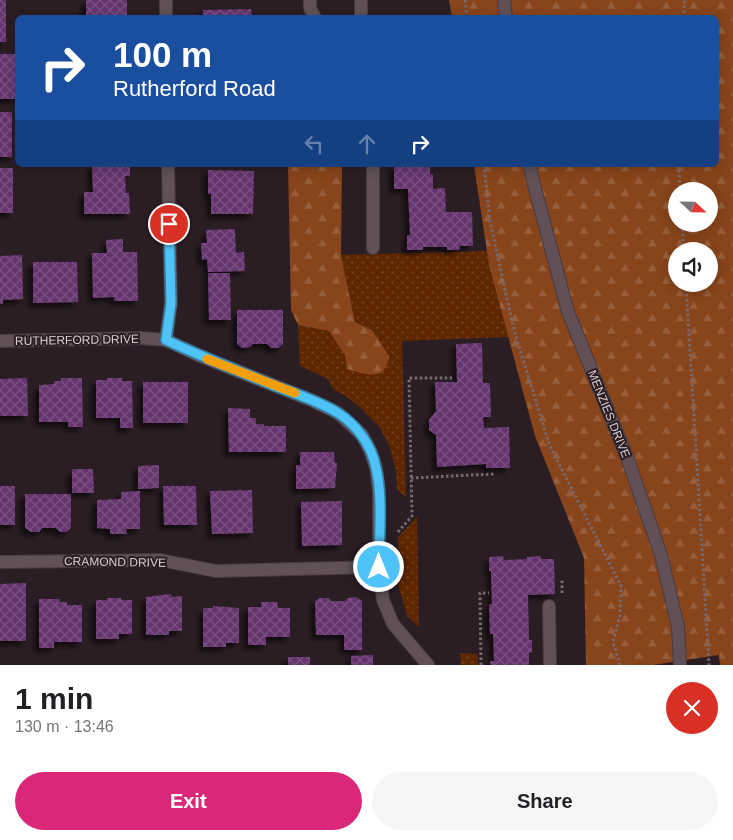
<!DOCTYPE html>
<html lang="en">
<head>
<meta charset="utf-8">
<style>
  body { margin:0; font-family:Arial,sans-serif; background:#f6f6f6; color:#202124; height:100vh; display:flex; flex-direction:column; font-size:19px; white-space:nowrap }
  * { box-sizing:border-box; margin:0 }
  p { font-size:16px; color:#757577 }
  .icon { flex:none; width:28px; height:28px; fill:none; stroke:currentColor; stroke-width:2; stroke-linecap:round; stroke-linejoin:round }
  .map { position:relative; height:665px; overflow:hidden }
  .sheet { display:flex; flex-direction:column; background:#fff; flex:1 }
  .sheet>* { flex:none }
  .hud { position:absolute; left:15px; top:15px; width:704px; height:152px; border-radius:8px; box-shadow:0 2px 12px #0003; background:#1a4fa0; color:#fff; overflow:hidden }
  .needle { width:32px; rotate:112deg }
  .fabs { position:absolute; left:668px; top:182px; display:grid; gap:10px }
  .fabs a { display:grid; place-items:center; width:50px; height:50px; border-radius:50%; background:#fff; box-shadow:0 2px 12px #0003; font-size:25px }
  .pin { position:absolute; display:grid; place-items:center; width:42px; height:42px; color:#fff; margin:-21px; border:2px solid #fff; border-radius:50%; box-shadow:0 1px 5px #0007 }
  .me { position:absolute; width:55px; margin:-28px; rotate:0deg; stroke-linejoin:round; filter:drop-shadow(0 0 4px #0008) }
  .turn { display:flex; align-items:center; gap:18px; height:105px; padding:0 15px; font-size:22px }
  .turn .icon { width:65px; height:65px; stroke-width:2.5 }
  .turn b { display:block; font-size:35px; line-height:42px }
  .lanes { display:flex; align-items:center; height:48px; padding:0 15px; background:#0003; justify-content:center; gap:25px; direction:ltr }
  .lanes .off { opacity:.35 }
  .round { display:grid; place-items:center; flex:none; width:52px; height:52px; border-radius:26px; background:#f6f6f6 }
  .overview { display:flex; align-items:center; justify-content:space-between; height:85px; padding:0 15px }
  h1 { font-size:30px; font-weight:600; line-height:38px }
  .action { display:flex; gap:10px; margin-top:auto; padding:10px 15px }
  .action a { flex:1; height:58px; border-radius:30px; background:#db2777; color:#fff; font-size:20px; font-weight:600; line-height:58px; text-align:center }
  .action a+a { background:#f6f6f6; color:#202124 }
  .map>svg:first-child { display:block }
</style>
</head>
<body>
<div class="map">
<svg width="733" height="665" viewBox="0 0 733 665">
  <defs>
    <pattern id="grass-dots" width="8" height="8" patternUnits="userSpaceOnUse" patternTransform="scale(1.25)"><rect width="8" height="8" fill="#5f2700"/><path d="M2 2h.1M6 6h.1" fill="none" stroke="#754524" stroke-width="1.8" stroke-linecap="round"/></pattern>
    <pattern id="forest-firs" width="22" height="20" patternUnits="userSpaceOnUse" patternTransform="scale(1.25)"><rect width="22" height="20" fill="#88441b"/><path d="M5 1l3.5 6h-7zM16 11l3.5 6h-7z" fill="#985e3b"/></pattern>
    <pattern id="building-cross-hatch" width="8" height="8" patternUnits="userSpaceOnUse" patternTransform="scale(1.25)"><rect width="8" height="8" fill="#65356e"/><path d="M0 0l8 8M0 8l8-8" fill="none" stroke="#7a5182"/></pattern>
    <filter id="shadow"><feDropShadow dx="-4.5" dy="4.5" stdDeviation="2.5" flood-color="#0009"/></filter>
  </defs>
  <rect width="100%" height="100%" fill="#2b1d24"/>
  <g fill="url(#grass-dots)">
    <polygon points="487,251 489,265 509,337 402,341 406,498 397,489 396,471 390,447 380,428 362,409 344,395 333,389 328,379 300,366 298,325 329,331 345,355 372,330 355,322 341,255"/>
    <polygon points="417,517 419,627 407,616 398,584 398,537"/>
    <polygon points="460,653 477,654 478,665 461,665"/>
  </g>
  <g fill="url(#forest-firs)" fill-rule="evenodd">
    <path d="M449 0H733V665H720L719 655 653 665H586L584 558 535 436 489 265 474 165H716V18L452 17ZM676 191H709V224H676ZM676 251H709V284H676Z"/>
    <path d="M288 165H342L341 255 355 322 372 330 389 356C386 383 365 374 347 369L345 355 329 331 298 325 291 310Z"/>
  </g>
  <g fill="url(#building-cross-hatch)" filter="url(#shadow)">
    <rect x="0" y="0" width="6" height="42"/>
    <rect x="86" y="0" width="41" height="18"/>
    <polygon points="251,9 252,18 203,18 203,10"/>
    <rect x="0" y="54" width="18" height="45"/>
    <rect x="0" y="112" width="12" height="45"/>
    <polygon points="92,165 130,165 130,176 125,176 126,193 129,193 130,214 84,214 84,192 93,192"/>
    <polygon points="394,165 430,165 430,174 433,174 433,189 445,188 446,212 472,212 473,246 460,246 459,250 447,250 447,247 423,247 423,250 407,250 407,235 410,235 408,189 394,189"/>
    <rect x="0" y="168" width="13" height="45"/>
    <polygon points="208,170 254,171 253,214 211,214 211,194 208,194"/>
    <polygon points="235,229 236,253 244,252 245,271 208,272 207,259 202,260 201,243 207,243 206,230"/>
    <polygon points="123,239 123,252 137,252 138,301 114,301 114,297 93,298 92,253 107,253 106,240"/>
    <polygon points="22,255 23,299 3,300 3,304 0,304 0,256"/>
    <polygon points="33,262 77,262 78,302 33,303"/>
    <polygon points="208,273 230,273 231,320 209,320"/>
    <polygon points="237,310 283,310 283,344 278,348 271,348 267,344 253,344 250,347 242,348 237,344"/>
    <polygon points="482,343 483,383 490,383 491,417 483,417 484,428 509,427 510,468 486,468 486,464 437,467 436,435 429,430 429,420 436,411 435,382 457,382 456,344"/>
    <polygon points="27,378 28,416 0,416 0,379"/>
    <polygon points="61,378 82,378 83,427 68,427 68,422 39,422 39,385 54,384 54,381 61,381"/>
    <polygon points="107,378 122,378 122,381 132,381 133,428 120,428 120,418 96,418 96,380 107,380"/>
    <rect x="143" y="382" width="45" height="41"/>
    <polygon points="228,408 250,409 250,418 256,418 256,424 264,424 264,426 286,426 286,452 229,452"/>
    <polygon points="300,452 334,452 335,463 337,463 335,488 296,489 296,465 300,465"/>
    <polygon points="159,465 159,488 138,489 138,466"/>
    <polygon points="72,469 93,469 94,493 72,493"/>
    <rect x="0" y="486" width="15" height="39"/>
    <polygon points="163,486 196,486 197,525 164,525"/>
    <polygon points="252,490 253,533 212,534 210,491"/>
    <polygon points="140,491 140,529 126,529 127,534 110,534 110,529 97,528 97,500 121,499 121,492"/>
    <polygon points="25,494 71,494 71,528 67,532 60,532 56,528 42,528 39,532 31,532 25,528"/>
    <polygon points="342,501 342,545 302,546 301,502"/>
    <polygon points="503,556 504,560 527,559 527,557 541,556 541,559 554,559 555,594 528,595 529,640 532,640 532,652 529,653 529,665 490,665 490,661 494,661 493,634 490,634 489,604 492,604 491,571 489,571 489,557"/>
    <polygon points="26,583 26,641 0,641 0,584"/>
    <polygon points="171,594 171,597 182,596 182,631 169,631 169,635 146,635 146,597"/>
    <polygon points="356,597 362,601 362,650 344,650 344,635 316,635 315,601 320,598 328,598 331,601 345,601 348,598"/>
    <polygon points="107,598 121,598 121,600 132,600 132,634 119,634 119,639 96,639 96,600 107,600"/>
    <polygon points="39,599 59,599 60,602 67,602 67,605 82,605 82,642 54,642 54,648 39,648"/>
    <polygon points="261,602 277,602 278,608 290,608 290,637 266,637 266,645 248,645 248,607 261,607"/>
    <polygon points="213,606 239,608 239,643 226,643 226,647 203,647 203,608 213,608"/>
    <polygon points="373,655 373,665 351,665 351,656"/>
    <rect x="288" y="657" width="22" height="8"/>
  </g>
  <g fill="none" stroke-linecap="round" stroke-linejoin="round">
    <defs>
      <g id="minor">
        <polyline points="166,0 166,18"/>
        <polyline points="310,0 310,8 315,18"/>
        <polyline points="361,0 361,18"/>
        <polyline points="373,248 373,165"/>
        <polyline points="166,340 171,303 168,165"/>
        <polyline points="0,341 141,338 166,340 200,356 311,400 338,413 362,435 370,450 376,468 379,492 379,567 383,600 393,624 428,665"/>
        <polyline points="0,562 160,560 216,571 379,567"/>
        <polyline points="549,606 550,665"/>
      </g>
      <g id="tertiary">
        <polyline points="504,0 506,18"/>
        <polyline points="530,165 533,181 568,312 627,457 661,555 678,627 680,665"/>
      </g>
    </defs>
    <use href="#minor" stroke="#463b40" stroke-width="14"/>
    <use href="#tertiary" stroke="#463b40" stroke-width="14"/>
    <g stroke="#776a70" stroke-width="3" stroke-dasharray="2.5 2.5" stroke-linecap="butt">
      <polyline points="465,0 467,18"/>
      <polyline points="683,18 685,0"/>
      <polyline points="484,165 490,221 514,330 549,444 621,586 620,615 613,642 620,665"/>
      <polyline points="679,165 680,191"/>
      <polyline points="682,224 684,251"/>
      <polyline points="686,284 709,665"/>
      <polyline points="411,478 494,474"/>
      <polyline points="398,532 412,516 409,378 452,378"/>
      <polyline points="562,593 562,578"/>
      <polyline points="481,665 480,593 489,593"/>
    </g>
    <use href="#minor" stroke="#615057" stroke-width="12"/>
    <use href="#tertiary" stroke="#615057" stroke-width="12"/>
  </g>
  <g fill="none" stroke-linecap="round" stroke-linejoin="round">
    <defs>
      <path id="route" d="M169 224 171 303 166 340C202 357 239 371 275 386 296 394 319 401 338 413 357 425 372 446 376 468 383 497 379 537 379 567"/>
    </defs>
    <use href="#route" stroke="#337fa1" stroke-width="12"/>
    <use href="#route" stroke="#4fc3f7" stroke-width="9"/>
    <polyline stroke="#f59e0b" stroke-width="9" points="207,359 295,393"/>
  </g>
  <g text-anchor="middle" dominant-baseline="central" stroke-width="4" stroke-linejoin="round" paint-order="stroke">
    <g font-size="12" fill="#d8ced2" stroke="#2b1d24">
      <text transform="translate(77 340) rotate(-1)">RUTHERFORD DRIVE</text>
      <text transform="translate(609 414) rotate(68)">MENZIES DRIVE</text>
      <text transform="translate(115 562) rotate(1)">CRAMOND DRIVE</text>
    </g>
  </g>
</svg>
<div class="fabs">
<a><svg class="needle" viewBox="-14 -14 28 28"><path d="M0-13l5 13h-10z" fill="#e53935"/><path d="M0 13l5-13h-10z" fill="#757577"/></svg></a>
<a><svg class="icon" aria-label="sound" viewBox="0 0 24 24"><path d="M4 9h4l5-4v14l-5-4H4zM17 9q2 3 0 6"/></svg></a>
</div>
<div class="pin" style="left:169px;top:224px;background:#d93025"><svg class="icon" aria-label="arrive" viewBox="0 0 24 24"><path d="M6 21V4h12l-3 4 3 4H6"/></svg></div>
<svg class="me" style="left:379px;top:567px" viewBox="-20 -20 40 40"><circle r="17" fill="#4fc3f7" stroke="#fff" stroke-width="3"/><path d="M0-11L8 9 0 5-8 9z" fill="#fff"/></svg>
<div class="hud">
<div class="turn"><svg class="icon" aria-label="right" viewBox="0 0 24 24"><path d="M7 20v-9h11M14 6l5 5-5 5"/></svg><div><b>100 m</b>Rutherford Road</div></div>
<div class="lanes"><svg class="icon off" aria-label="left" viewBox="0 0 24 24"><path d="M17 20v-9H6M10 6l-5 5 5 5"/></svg><svg class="icon off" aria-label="ahead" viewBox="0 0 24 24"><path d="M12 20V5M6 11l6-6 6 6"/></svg><svg class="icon" aria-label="right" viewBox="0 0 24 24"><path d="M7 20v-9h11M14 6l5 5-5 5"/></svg></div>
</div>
</div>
<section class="sheet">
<div class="overview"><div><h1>1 min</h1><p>130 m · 13:46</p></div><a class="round" style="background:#d93025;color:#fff"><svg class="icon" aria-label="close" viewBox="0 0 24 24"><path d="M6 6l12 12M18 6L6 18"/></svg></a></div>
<div class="action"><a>Exit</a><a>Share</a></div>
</section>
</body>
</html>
